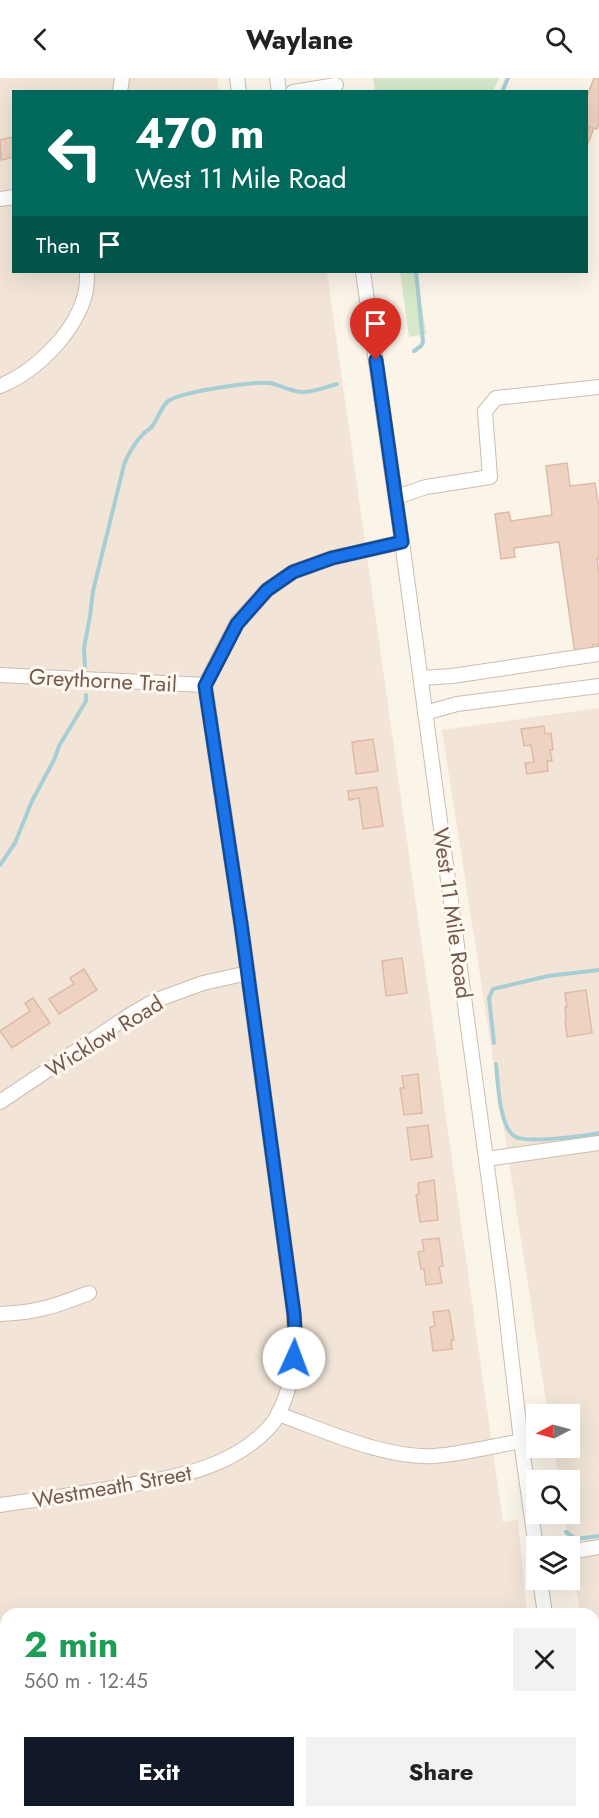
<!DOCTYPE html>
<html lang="en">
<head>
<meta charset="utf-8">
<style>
  body { margin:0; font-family:Jost,sans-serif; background:#f2f2f2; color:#222; height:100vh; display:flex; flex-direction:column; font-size:22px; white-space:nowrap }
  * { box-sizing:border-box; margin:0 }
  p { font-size:20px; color:#767676 }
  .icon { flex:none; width:33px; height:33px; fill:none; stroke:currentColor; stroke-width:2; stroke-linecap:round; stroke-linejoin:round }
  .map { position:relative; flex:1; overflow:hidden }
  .details { position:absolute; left:0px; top:1530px; width:600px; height:210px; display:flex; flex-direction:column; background:#fff; border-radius:18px 18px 0 0; box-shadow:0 6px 24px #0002 }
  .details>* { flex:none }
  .guide { position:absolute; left:12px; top:12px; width:576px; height:183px; border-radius:0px; box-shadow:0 6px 24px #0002; background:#00695c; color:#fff; overflow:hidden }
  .needle { width:39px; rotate:264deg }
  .controls { position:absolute; left:526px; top:1326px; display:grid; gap:12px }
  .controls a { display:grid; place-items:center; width:54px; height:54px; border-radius:0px; background:#fff; box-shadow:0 6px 24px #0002; font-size:30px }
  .pin { position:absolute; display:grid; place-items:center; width:51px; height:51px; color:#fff; margin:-62px -26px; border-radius:50% 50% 50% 0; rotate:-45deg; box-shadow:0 0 6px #0007 }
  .pin .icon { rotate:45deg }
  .me { position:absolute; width:66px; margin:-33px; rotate:2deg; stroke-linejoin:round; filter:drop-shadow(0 0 4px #0008) }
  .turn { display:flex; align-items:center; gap:21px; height:126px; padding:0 24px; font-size:27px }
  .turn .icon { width:78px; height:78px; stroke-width:2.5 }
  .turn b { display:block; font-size:42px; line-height:51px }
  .then { display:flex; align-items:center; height:57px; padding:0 24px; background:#0003; gap:12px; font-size:22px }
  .round { display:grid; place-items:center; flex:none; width:63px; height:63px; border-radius:0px; background:#f2f2f2 }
  .summary { display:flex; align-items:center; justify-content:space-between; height:102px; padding:0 24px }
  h1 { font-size:36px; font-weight:700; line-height:45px; color:#1e9e55 }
  .button { display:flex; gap:12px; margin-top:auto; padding:12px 24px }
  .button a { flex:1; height:69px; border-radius:0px; background:#111827; color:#fff; font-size:24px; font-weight:700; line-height:69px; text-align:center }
  .button a+a { background:#f2f2f2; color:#222 }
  header { display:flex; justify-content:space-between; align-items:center; height:78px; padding:0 24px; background:#fff; font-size:27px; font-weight:700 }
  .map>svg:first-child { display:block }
</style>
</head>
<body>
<header><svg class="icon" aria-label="back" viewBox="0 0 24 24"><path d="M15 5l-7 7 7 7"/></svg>Waylane<svg class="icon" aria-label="search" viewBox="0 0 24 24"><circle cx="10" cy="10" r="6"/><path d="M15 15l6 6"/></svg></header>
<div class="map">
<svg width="599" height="1740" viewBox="0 0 599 1740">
  <rect width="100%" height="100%" fill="#fbf4e9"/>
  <g fill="#f2e5d8">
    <polygon points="0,0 217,0 219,13 14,14 14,194 327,194 503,1444 518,1442 527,1536 6,1536 6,1734 548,1734 549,1740 0,1740"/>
    <polygon points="599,630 599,1580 594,1581 594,1536 580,1536 564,1436 570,1436 570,1402 559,1402 554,1370 570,1370 570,1336 548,1336 442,652"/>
  </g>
  <g fill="#d6e8c9">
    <polygon points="373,0 499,0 493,13 375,14"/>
    <polygon points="400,194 417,194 426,256 409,259"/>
  </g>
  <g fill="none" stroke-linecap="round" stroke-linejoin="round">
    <g stroke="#a6ced4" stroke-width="4">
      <polyline points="502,14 508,0"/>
      <polyline points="414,273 421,268 423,264 416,194"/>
      <path d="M85 589 84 570 90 538 93 513 124 387C128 375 134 366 143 356 146 353 151 351 153 347 158 340 161 330 167 324 177 314 255 303 270 305 280 307 290 313 301 314 312 315 326 309 337 306"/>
      <polyline points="0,787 15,765 32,723 54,682 59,668 86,623 86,617"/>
      <polyline points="494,965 489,920 493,911 548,898 599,892"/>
      <path d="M496 986C498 1004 499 1047 514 1058 525 1066 584 1058 599 1055"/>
      <polyline points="566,1454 576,1461 599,1458"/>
    </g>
  </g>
  <g fill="#eed3c3" stroke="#dfbaa5" stroke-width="1.5">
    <polygon points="594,0 599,0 599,45 597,51 594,50 586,70 586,59 590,49 586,48 586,21"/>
    <polygon points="12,59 14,60 14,79 1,82 0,62"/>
    <polygon points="567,385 570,408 595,405 598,424 599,424 599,481 597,481 599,495 599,567 593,567 594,573 575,576 559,464 514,470 515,479 501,481 495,436 509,434 511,443 552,437 546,388"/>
    <polygon points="544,648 545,656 551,655 553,672 550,672 552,683 547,683 548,693 527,696 525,685 534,684 531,667 524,668 521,651"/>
    <polygon points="373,661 378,693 356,696 352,664"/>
    <polygon points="377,709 383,748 363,751 359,720 349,722 348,713"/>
    <polygon points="402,880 407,915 386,918 382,883"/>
    <polygon points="84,891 97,912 59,936 49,921 74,906 70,900"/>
    <polygon points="586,912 592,955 567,959 565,942 566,942 565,929 567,929 565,915"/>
    <polygon points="33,920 50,945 12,970 0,953 30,933 25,925"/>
    <polygon points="418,996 422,1035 404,1037 400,1010 404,1010 402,998"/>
    <polygon points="428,1047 432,1079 411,1082 407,1050"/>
    <polygon points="434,1102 438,1142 420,1144 416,1117 419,1116 418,1105"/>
    <polygon points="439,1160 443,1188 439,1189 442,1205 426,1207 424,1191 421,1191 418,1174 424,1173 422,1162"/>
    <polygon points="449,1232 454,1262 451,1262 452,1271 433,1273 430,1249 435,1248 433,1234"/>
    <polygon points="6,1585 6,1603 2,1604 0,1586"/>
    <polygon points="13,1734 65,1734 65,1740 14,1740"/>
    <polygon points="99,1734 152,1734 152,1737 124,1740 100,1740"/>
  </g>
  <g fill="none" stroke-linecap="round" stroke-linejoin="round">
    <defs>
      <g id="minor">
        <polyline points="237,0 239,14"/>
        <polyline points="277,0 279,14"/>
        <polyline points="120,14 122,0"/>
        <polyline points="293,14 336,7"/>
        <polyline points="0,121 14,119"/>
        <polyline points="363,194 402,464 486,1081 503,1208 521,1363 537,1477"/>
        <path d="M0 308C37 293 78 252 86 212 87 207 87 200 87 194"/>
        <polyline points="396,419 426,409 490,399 485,333 496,320 599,309"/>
        <polyline points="0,597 205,607"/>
        <polyline points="421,600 452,598 599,576"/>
        <polyline points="425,635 457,626 599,608"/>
        <polyline points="0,1024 130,937 154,923 203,905 248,895"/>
        <polyline points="486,1081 599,1065"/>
        <path d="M0 1236C37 1235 55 1228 89 1215"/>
        <path d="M278 1336C324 1352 385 1381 434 1378 461 1376 494 1368 521 1363"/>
        <path d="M0 1427C41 1421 82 1416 123 1408 176 1399 235 1390 272 1346 276 1342 278 1335 281 1330 295 1301 295 1268 294 1236L241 846 205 607 237 545 267 512 293 494 332 480 402 464"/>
        <polyline points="570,1474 599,1469"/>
        <polyline points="540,1502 545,1536"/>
        <polyline points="0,1670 6,1669"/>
        <polyline points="573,1734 574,1740"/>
      </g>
    </defs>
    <use href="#minor" stroke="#ccbcb0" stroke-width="16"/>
    <use href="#minor" stroke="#fff" stroke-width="14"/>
  </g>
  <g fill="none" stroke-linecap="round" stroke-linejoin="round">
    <defs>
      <polyline id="route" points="294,1280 296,1267 294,1236 241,846 205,608 237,546 267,512 293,494 332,480 402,464 376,282"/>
    </defs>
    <use href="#route" stroke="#114b97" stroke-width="15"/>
    <use href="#route" stroke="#1a73e8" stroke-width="10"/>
  </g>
  <g text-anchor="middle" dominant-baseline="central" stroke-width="6" stroke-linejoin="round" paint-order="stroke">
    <g font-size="22" fill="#735b4f" stroke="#fef8f0">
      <text transform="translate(103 602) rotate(3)">Greythorne Trail</text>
      <text transform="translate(453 835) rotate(82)">West 11 Mile Road</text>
      <text transform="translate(104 958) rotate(-32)">Wicklow Road</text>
      <text transform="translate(112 1408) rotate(-10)">Westmeath Street</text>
    </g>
  </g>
</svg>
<div class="controls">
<a><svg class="needle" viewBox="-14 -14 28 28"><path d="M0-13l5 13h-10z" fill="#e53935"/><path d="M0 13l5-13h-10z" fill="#767676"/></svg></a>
<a><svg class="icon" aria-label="search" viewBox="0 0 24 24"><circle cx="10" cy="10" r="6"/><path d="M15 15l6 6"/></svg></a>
<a><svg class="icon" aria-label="layers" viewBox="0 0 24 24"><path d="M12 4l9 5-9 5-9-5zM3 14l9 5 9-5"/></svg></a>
</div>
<div class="pin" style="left:376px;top:282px;background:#d93025"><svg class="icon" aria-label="arrive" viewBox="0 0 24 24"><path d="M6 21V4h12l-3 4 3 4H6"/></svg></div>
<svg class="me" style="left:294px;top:1280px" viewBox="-20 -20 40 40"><circle r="19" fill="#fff"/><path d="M0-13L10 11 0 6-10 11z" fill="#1a73e8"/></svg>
<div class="guide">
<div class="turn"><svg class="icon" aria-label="left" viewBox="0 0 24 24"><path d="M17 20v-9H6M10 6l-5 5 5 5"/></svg><div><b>470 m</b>West 11 Mile Road</div></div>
<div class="then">Then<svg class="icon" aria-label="arrive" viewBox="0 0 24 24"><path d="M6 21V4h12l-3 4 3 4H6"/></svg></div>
</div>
<section class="details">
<div class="summary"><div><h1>2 min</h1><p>560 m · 12:45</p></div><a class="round"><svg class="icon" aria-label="close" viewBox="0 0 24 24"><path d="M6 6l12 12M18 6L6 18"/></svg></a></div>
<div class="button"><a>Exit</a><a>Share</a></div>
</section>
</div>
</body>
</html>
